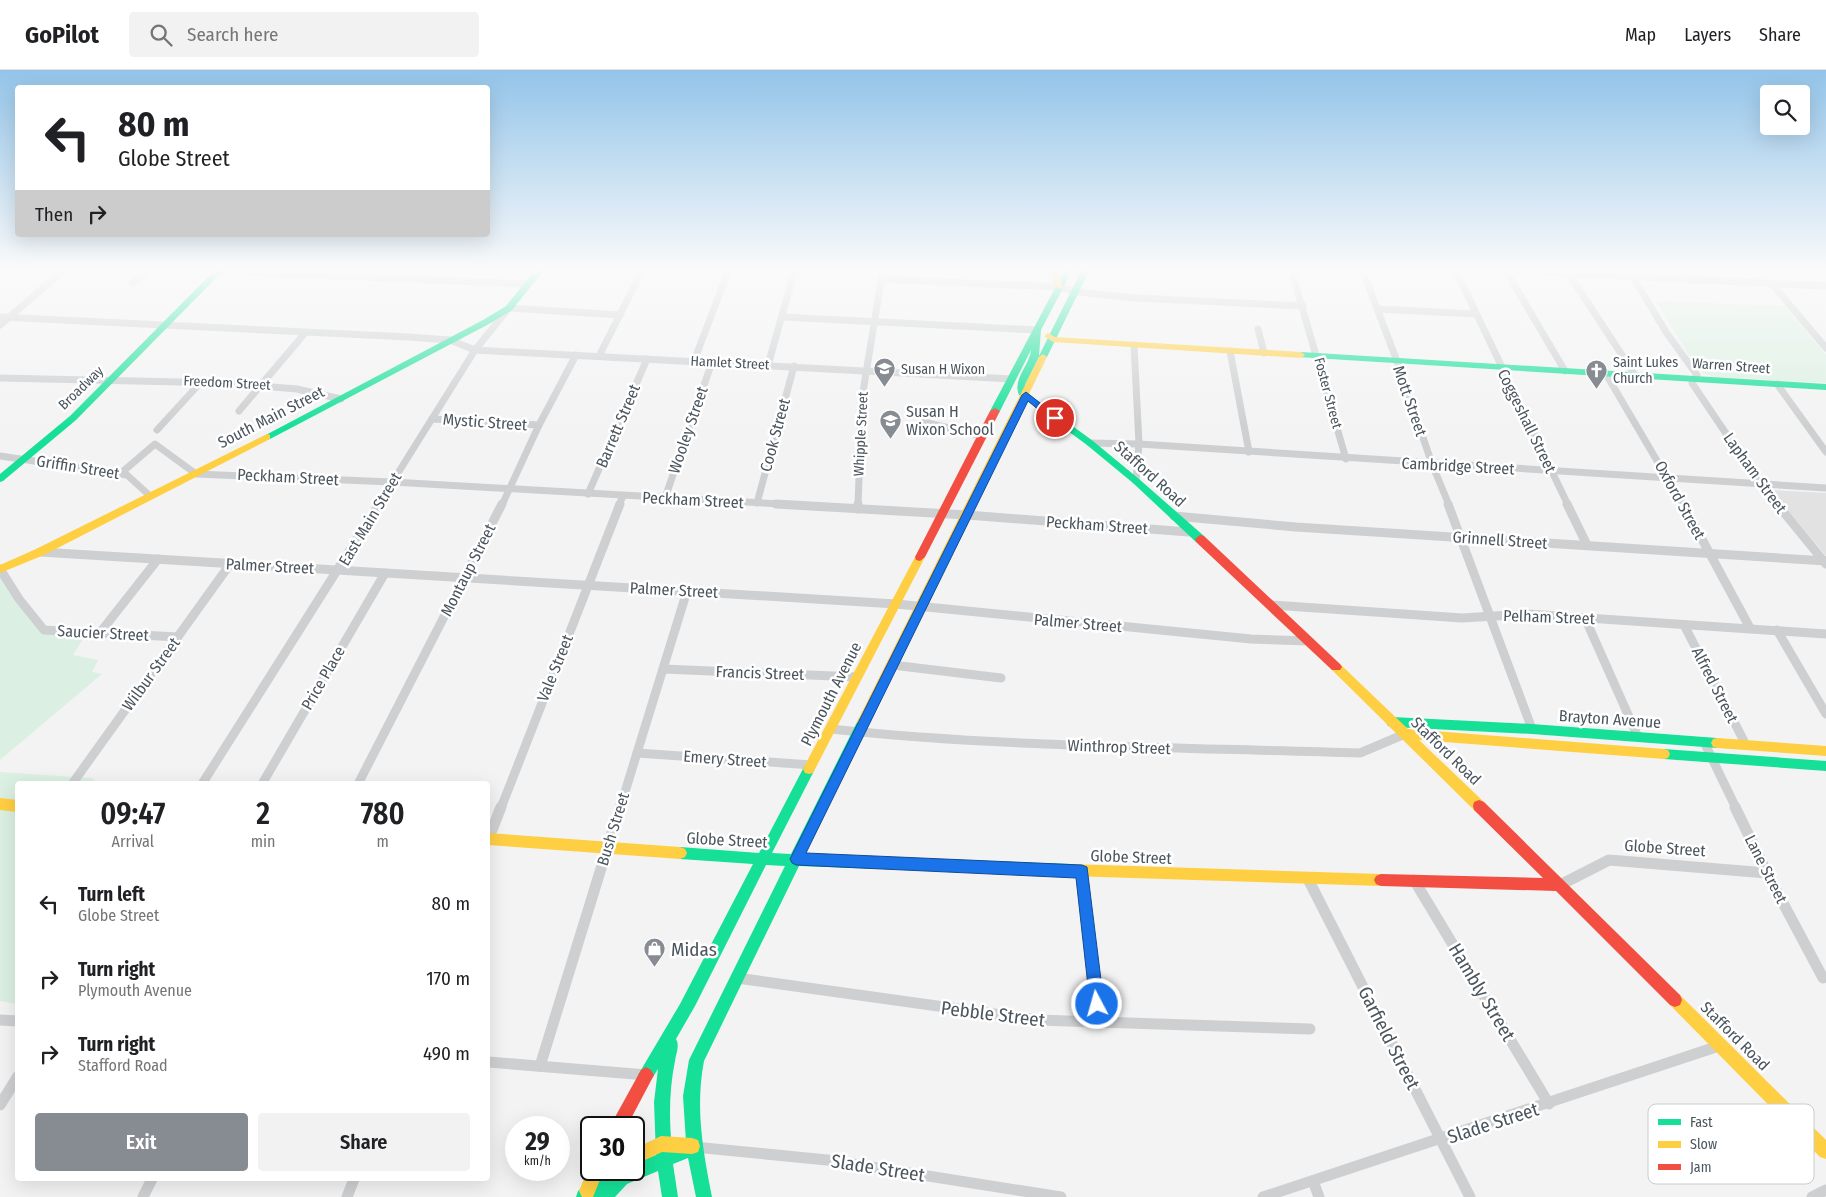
<!DOCTYPE html>
<html lang="en">
<head>
<meta charset="utf-8">
<style>
  body { margin:0; font-family:"Fira Sans Condensed",sans-serif; background:#f2f2f2; color:#202124; height:100vh; display:flex; flex-direction:column; font-size:19px; white-space:nowrap }
  * { box-sizing:border-box; margin:0 }
  p { font-size:16px; color:#757577 }
  .icon { flex:none; width:28px; height:28px; fill:none; stroke:currentColor; stroke-width:2; stroke-linecap:round; stroke-linejoin:round }
  .map { position:relative; flex:1; overflow:hidden }
  .sheet { position:absolute; left:15px; top:711px; width:475px; height:400px; display:flex; flex-direction:column; background:#fff; border-radius:5px; box-shadow:0 5px 20px #0002 }
  .sheet>* { flex:none }
  .banner { position:absolute; left:15px; top:15px; width:475px; height:152px; border-radius:5px; box-shadow:0 5px 20px #0002; background:#fff; color:#202124; overflow:hidden }
  .buttons { position:absolute; left:1760px; top:15px; display:grid; gap:10px }
  .buttons a { display:grid; place-items:center; width:50px; height:50px; border-radius:5px; background:#fff; box-shadow:0 5px 20px #0002; font-size:25px }
  .speed { position:absolute; left:505px; top:1046px; display:flex; gap:10px; font-size:25px; font-weight:700; text-align:center }
  .speed>* { display:grid; place-content:center; width:65px; height:65px; border-radius:50%; background:#fff; box-shadow:0 5px 20px #0002; line-height:1 }
  .speed small { font-size:12px; font-weight:400 }
  .speed .limit { border:2px solid #111; border-radius:8px; background:#fff; color:#111 }
  .pin { position:absolute; display:grid; place-items:center; width:42px; height:42px; color:#fff; margin:-21px; border:2px solid #fff; border-radius:50%; box-shadow:0 1px 5px #0007 }
  .me { position:absolute; width:55px; margin:-28px; rotate:354deg; stroke-linejoin:round; filter:drop-shadow(0 0 4px #0008) }
  .turn { display:flex; align-items:center; gap:18px; height:105px; padding:0 20px; font-size:22px }
  .turn .icon { width:65px; height:65px; stroke-width:2.5 }
  .turn b { display:block; font-size:35px; line-height:42px }
  .then { display:flex; align-items:center; height:48px; padding:0 20px; background:#0003; gap:10px; font-size:19px }
  .eta { display:flex; justify-content:space-evenly; align-items:center; height:85px; text-align:center }
  .eta b { font-size:30px; font-weight:600; line-height:35px }
  .action { display:flex; gap:10px; margin-top:auto; padding:10px 20px }
  .action a { flex:1; height:58px; border-radius:5px; background:#868c92; color:#fff; font-size:20px; font-weight:600; line-height:58px; text-align:center }
  .action a+a { background:#f2f2f2; color:#202124 }
  ul { padding:0; list-style:none }
  li { display:flex; align-items:center; gap:15px; height:75px; padding:0 20px }
  li div { flex:1 }
  li b { display:block; font-size:19px }
  li em { font-style:normal }
  header { display:flex; align-items:center; gap:30px; box-sizing:border-box; height:70px; padding:0 25px; background:#fff; border-bottom:1px solid #e0e0e0 }
  header strong { font-size:24px }
  nav { display:flex; gap:28px; margin-inline-start:auto; font-size:18px }
  .search { width:350px; height:45px; background:#f2f2f2; display:flex; align-items:center; gap:12px; box-sizing:border-box; padding:0 18px; border-radius:5px; color:#757577; font-size:19px }
  .map>svg:first-child { display:block }
</style>
</head>
<body>
<header>
<strong>GoPilot</strong>
<div class="search"><svg class="icon" aria-label="search" viewBox="0 0 24 24"><circle cx="10" cy="10" r="6"/><path d="M15 15l6 6"/></svg>Search here</div>
<nav><a>Map</a><a>Layers</a><a>Share</a></nav>
</header>
<div class="map">
<svg width="1826" height="1127" viewBox="0 0 1826 1127">
  <rect width="100%" height="100%" fill="#f4f3f3"/>
  <polygon fill="#e2e2e3" points="1771,420 1826,423 1826,486"/>
  <g fill="#dbf0e2">
    <polygon points="1656,231 1785,236 1826,285 1826,313 1714,307 1703,303 1690,287"/>
    <polygon points="0,507 43,559 83,569 73,585 98,590 92,602 102,604 0,690"/>
    <polygon points="0,702 91,708 100,714 18,714 17,934 0,931"/>
  </g>
  <g fill="none" stroke-linecap="round" stroke-linejoin="round">
    <g stroke="#cdcfd1" stroke-width="7">
      <polyline points="1291,199 1346,389"/>
      <polyline points="1362,199 1397,291 1432,394 1449,435"/>
      <polyline points="1455,199 1568,435"/>
      <polyline points="1480,199 1826,216"/>
      <polyline points="1680,199 1689,210"/>
      <polyline points="219,201 528,214"/>
      <polyline points="1506,201 1565,301"/>
      <polyline points="1567,201 1635,305"/>
      <polyline points="1633,207 1666,262 1697,305 1692,313 1760,414 1778,435"/>
      <polyline points="881,209 1059,217 1076,222 1137,228 1303,236"/>
      <polyline points="133,213 149,199"/>
      <polyline points="1772,214 1826,278"/>
      <polyline points="1378,239 1475,244"/>
      <polyline points="0,247 409,267 450,270 475,280 1012,309"/>
      <polyline points="783,247 1037,260"/>
      <polyline points="0,255 65,199"/>
      <polyline points="1258,259 1264,283"/>
      <polyline points="1134,275 1139,374 1136,411"/>
      <polyline points="1230,281 1249,382"/>
      <polyline points="599,286 643,199"/>
      <polyline points="694,291 729,199"/>
      <polyline points="768,295 795,199"/>
      <polyline points="1606,304 1683,435"/>
      <polyline points="0,308 225,313 297,319 341,329"/>
      <polyline points="1777,314 1826,382"/>
      <polyline points="239,341 305,263"/>
      <polyline points="432,349 539,355"/>
      <polyline points="924,352 982,366"/>
      <polyline points="157,360 201,312"/>
      <polyline points="1090,373 1139,374 1826,418"/>
      <polyline points="0,386 127,405 149,425"/>
      <polyline points="120,404 155,374 196,404 392,412 798,435"/>
      <polyline points="588,424 647,289"/>
      <polyline points="665,428 712,292"/>
      <polyline points="757,433 794,296"/>
      <polyline points="378,435 475,280 509,238 620,245"/>
      <polyline points="502,435 539,355 576,285"/>
      <polyline points="619,435 623,426"/>
      <polyline points="858,435 862,328 883,199"/>
    </g>
    <g stroke="#cdcfd1" stroke-width="9">
      <polyline points="776,434 967,445 1189,462"/>
      <polyline points="1448,434 1532,659"/>
      <polyline points="1567,434 1587,475"/>
      <polyline points="1683,434 1750,558"/>
      <polyline points="1777,434 1826,494"/>
      <polyline points="858,439 858,434"/>
      <polyline points="1174,446 1296,457 1826,491"/>
      <polyline points="40,482 896,534 1251,569 1308,571"/>
      <polyline points="0,499 19,529 44,560 178,567"/>
      <polyline points="1272,535 1462,548 1528,544 1826,564"/>
      <polyline points="1585,548 1638,667"/>
      <polyline points="1684,555 1746,675"/>
      <polyline points="1777,560 1826,644"/>
      <polyline points="99,564 158,489"/>
      <polyline points="892,595 1001,608"/>
      <polyline points="663,599 857,607"/>
      <path d="M831 659C1007 678 1183 677 1360 683L1405 664"/>
      <polyline points="1704,672 1736,738"/>
      <polyline points="637,683 812,695"/>
      <polyline points="72,714 230,494"/>
      <polyline points="202,714 379,434"/>
      <polyline points="262,714 385,503"/>
      <polyline points="358,714 502,434"/>
      <polyline points="501,738 620,434"/>
      <polyline points="620,738 687,521"/>
    </g>
    <g stroke="#cdcfd1" stroke-width="11">
      <polyline points="1735,737 1767,803 1823,908"/>
      <polyline points="488,770 501,737"/>
      <polyline points="1082,801 1099,953"/>
      <polyline points="1308,809 1470,1127"/>
      <polyline points="1414,810 1549,1034"/>
      <polyline points="1560,815 1609,790 1767,803"/>
      <polyline points="737,908 1038,950 1310,959"/>
      <polyline points="0,950 18,951"/>
      <polyline points="488,992 647,1005"/>
      <polyline points="540,996 620,737"/>
      <polyline points="0,1035 18,1006"/>
      <polyline points="694,1077 827,1090 1061,1127"/>
      <polyline points="1313,1111 1319,1127"/>
      <polyline points="143,1127 152,1109"/>
      <polyline points="347,1127 354,1109"/>
      <polyline points="1263,1127 1722,975"/>
      <polyline points="1812,1127 1826,1120"/>
    </g>
    <g fill="#16e098" fill-rule="evenodd">
      <polygon points="216,199 225,199 76,350 3,411 0,412 0,404 70,346"/>
      <polygon points="536,199 545,199 512,240 489,254 270,369 267,370 262,367 483,250 506,236"/>
      <path d="M1065 199H1073L1041 260 1039 286 1082 199H1090L1047 287 1043 290 1039 287 1025 315 1026 322 1093 371 1139 409 1204 466 1205 469 1204 472H1196L1133 413 1087 375 1019 325C1012 309 1030 295 1031 280L1000 341 995 344 990 341Z"/>
      <polygon points="1301,282 1826,314 1826,320 1298,287 1297,285"/>
      <path d="M863 647 867 648 869 652 805 784 1070 794 1075 796 1077 800 1075 804 1070 806 799 796 704 991C695 1038 703 1081 712 1127H696L688 1088 673 1094 678 1127H662L658 1101 627 1114 615 1127H576L578 1121 602 1100H634V1094L656 1085 654 1032 658 999 651 1010 646 1013 641 1010 638 1005 680 934 753 794 680 789 675 787 673 783 675 779 680 777 759 783 805 695 809 694 813 695 815 699 772 783 791 784 859 648ZM766 795 785 796 689 990 683 1026 686 1072 672 1078C669 1050 669 1020 675 991 676 983 680 976 676 969L695 936Z"/>
      <polygon points="1392,647 1532,654 1717,668 1721,669 1723,673 1721,677 1717,678 1532,664 1392,657 1388,656 1386,652 1388,648"/>
      <polygon points="1664,679 1826,691 1826,701 1664,689 1660,688 1658,684 1660,680"/>
    </g>
    <g fill="#ffcf43" fill-rule="evenodd">
      <polygon points="1049,199 1057,199 1063,217 1062,219 1055,217"/>
      <polygon points="1048,263 1055,267 1301,282 1305,285 1301,288 1053,272 1044,266"/>
      <polygon points="1043,284 1047,287 869,652 867,656 863,657 859,656 857,652 1039,287"/>
      <polygon points="267,364 270,365 270,369 44,485 0,503 0,495 36,479"/>
      <polygon points="920,483 925,487 813,703 809,704 805,703 803,699 805,695 915,487"/>
      <polygon points="1336,592 1340,594 1408,659 1664,679 1668,680 1670,684 1668,688 1664,689 1419,670 1484,732 1485,736 1484,740 1479,742 1474,740 1332,600 1330,597 1332,594"/>
      <polygon points="1717,668 1826,676 1826,686 1717,678 1713,677 1711,673 1713,669"/>
      <polygon points="0,728 18,730 18,742 0,740"/>
      <polygon points="488,763 680,777 685,779 687,783 685,787 680,789 488,775"/>
      <polygon points="1070,794 1381,804 1386,806 1388,810 1386,814 1381,816 1070,806 1065,804 1063,800 1065,796"/>
      <polygon points="1675,923 1680,925 1826,1070 1826,1089 1820,1087 1670,935 1668,930 1670,925"/>
      <polygon points="661,1066 692,1068 698,1070 700,1076 698,1082 692,1084 662,1082 634,1095 634,1079"/>
      <polygon points="590,1094 591,1100 604,1100 593,1127 582,1127 579,1121"/>
    </g>
    <g fill="#f24e42" fill-rule="evenodd">
      <polygon points="995,338 1000,341 925,487 920,491 916,490 915,487 990,341"/>
      <polygon points="1200,465 1204,466 1340,594 1342,597 1340,600 1332,600 1196,472 1195,469"/>
      <polygon points="1479,730 1484,732 1680,925 1682,930 1680,935 1675,937 1670,935 1556,821 1381,816 1376,814 1374,810 1376,806 1381,804 1543,808 1474,740 1473,736 1474,732"/>
      <polygon points="646,997 651,1000 654,1005 626,1058 609,1058 641,1000"/>
    </g>
  </g>
  <linearGradient id="sky" x2="0" y2="1"><stop stop-color="#93c4e9"/><stop offset="0.56" stop-color="#fafafa"/><stop offset="1" stop-color="#fafafa" stop-opacity="0"/></linearGradient>
  <rect width="1826" height="357" fill="url(#sky)"/>
  <polygon fill="#1a73e8" stroke="#114b97" points="1026,322 1059,348 1058,350 1051,350 1028,331 806,783 1082,795 1087,797 1104,934 1102,939 1097,941 1092,939 1090,934 1076,808 796,795 792,793 790,789 1022,325"/>
  <defs>
    <symbol id="school-pin" viewBox="-11 -11 22 30"><path d="M0 17L-7.5 6A9.5 9.5 0 1 1 7.5 6Z" fill="#868c92" stroke="#fff"/><path d="M0-5L7-2L0 1L-7-2ZM-4 1L0 2.5L4 1V4Q0 6-4 4Z" fill="#fff"/></symbol>
    <symbol id="church-pin" viewBox="-11 -11 22 30"><path d="M0 17L-7.5 6A9.5 9.5 0 1 1 7.5 6Z" fill="#868c92" stroke="#fff"/><path d="M-1.2-6h2.4v3.5h3.3v2.4h-3.3V6h-2.4V-.1h-3.3v-2.4h3.3Z" fill="#fff"/></symbol>
    <symbol id="shop-pin" viewBox="-11 -11 22 30"><path d="M0 17L-7.5 6A9.5 9.5 0 1 1 7.5 6Z" fill="#868c92" stroke="#fff"/><path d="M-5-2.5h2.3a2.7 3.5 0 0 1 5.4 0H5L5.5 6h-11ZM-1.5-2.5h3a1.5 2.3 0 0 0-3 0Z" fill="#fff"/></symbol>
  </defs>
  <g fill-rule="evenodd">
    <use href="#school-pin" x="872" y="286" width="25" height="34"/>
    <use href="#church-pin" x="1584" y="288" width="25" height="34"/>
    <use href="#school-pin" x="878" y="338" width="25" height="34"/>
    <use href="#shop-pin" x="642" y="866" width="25" height="34"/>
  </g>
  <g text-anchor="middle" dominant-baseline="central" stroke-width="5" stroke-linejoin="round" paint-order="stroke">
    <g font-size="14" fill="#4b555e" stroke="#fff" text-anchor="start">
      <text x="1613" y="292">Saint Lukes<tspan x="1613" dy="16">Church</tspan></text>
      <text x="901" y="299">Susan H Wixon</text>
    </g>
    <g font-size="14" fill="#4b555e" stroke="#fff">
      <text transform="translate(730 293) rotate(3)">Hamlet Street</text>
      <text transform="translate(1731 296) rotate(4)">Warren Street</text>
      <text transform="translate(227 313) rotate(3)">Freedom Street</text>
      <text transform="translate(81 318) rotate(-44)">Broadway</text>
      <text transform="translate(1328 323) rotate(75)">Foster Street</text>
      <text transform="translate(861 364) rotate(-87)">Whipple Street</text>
    </g>
    <g font-size="16" fill="#4b555e" stroke="#fff">
      <text transform="translate(1410 331) rotate(71)">Mott Street</text>
      <text transform="translate(271 347) rotate(-27)">South Main Street</text>
      <text transform="translate(1527 351) rotate(64)">Coggeshall Street</text>
      <text transform="translate(485 352) rotate(4)">Mystic Street</text>
      <text transform="translate(618 356) rotate(-67)">Barrett Street</text>
      <text transform="translate(688 360) rotate(-71)">Wooley Street</text>
      <text transform="translate(775 365) rotate(-75)">Cook Street</text>
      <text transform="translate(1458 396) rotate(3)">Cambridge Street</text>
      <text transform="translate(78 397) rotate(9)">Griffin Street</text>
      <text transform="translate(1755 403) rotate(54)">Lapham Street</text>
      <text transform="translate(1150 404) rotate(42)">Stafford Road</text>
      <text transform="translate(288 407) rotate(3)">Peckham Street</text>
      <text transform="translate(693 430) rotate(3)">Peckham Street</text>
      <text transform="translate(1680 430) rotate(61)">Oxford Street</text>
      <text transform="translate(370 449) rotate(-59)">East Main Street</text>
      <text transform="translate(1097 455) rotate(4)">Peckham Street</text>
      <text transform="translate(1500 470) rotate(4)">Grinnell Street</text>
      <text transform="translate(270 496) rotate(3)">Palmer Street</text>
      <text transform="translate(468 500) rotate(-63)">Montaup Street</text>
      <text transform="translate(674 520) rotate(3)">Palmer Street</text>
      <text transform="translate(1549 547) rotate(2)">Pelham Street</text>
      <text transform="translate(1078 553) rotate(5)">Palmer Street</text>
      <text transform="translate(103 563) rotate(3)">Saucier Street</text>
      <text transform="translate(555 598) rotate(-68)">Vale Street</text>
      <text transform="translate(760 603) rotate(2)">Francis Street</text>
      <text transform="translate(151 604) rotate(-54)">Wilbur Street</text>
      <text transform="translate(323 608) rotate(-60)">Price Place</text>
      <text transform="translate(1715 615) rotate(63)">Alfred Street</text>
      <text transform="translate(831 624) rotate(-63)">Plymouth Avenue</text>
      <text transform="translate(1610 649) rotate(4)">Brayton Avenue</text>
      <text transform="translate(1119 677) rotate(2)">Winthrop Street</text>
      <text transform="translate(1446 681) rotate(44)">Stafford Road</text>
      <text transform="translate(725 689) rotate(4)">Emery Street</text>
      <text transform="translate(613 759) rotate(-73)">Bush Street</text>
      <text transform="translate(727 770) rotate(3)">Globe Street</text>
      <text transform="translate(1665 778) rotate(4)">Globe Street</text>
      <text transform="translate(1131 787) rotate(2)">Globe Street</text>
      <text transform="translate(1766 799) rotate(63)">Lane Street</text>
      <text transform="translate(1735 966) rotate(45)">Stafford Road</text>
    </g>
    <g font-size="16" fill="#4b555e" stroke="#fff" text-anchor="start">
      <text x="906" y="341">Susan H<tspan x="906" dy="18">Wixon School</tspan></text>
    </g>
    <g font-size="19" fill="#4b555e" stroke="#fff" text-anchor="start">
      <text x="671" y="879">Midas</text>
    </g>
    <g font-size="19" fill="#4b555e" stroke="#fff">
      <text transform="translate(1482 922) rotate(59)">Hambly Street</text>
      <text transform="translate(993 944) rotate(7)">Pebble Street</text>
      <text transform="translate(1389 968) rotate(63)">Garfield Street</text>
      <text transform="translate(1493 1053) rotate(-18)">Slade Street</text>
      <text transform="translate(878 1098) rotate(9)">Slade Street</text>
    </g>
  </g>
  <rect x="1648" y="1034" width="166" height="80" rx="8" fill="#fff" stroke="#c9cccf" stroke-width="1"/>
  <rect x="1658" y="1049" width="23" height="6" fill="#16e098"/>
  <rect x="1658" y="1071" width="23" height="7" fill="#ffcf43"/>
  <rect x="1658" y="1094" width="23" height="6" fill="#f24e42"/>
  <g font-size="14" fill="#4b555e">
    <text x="1690" y="1057">Fast</text>
    <text x="1690" y="1079">Slow</text>
    <text x="1690" y="1102">Jam</text>
  </g>
</svg>
<div class="buttons">
<a><svg class="icon" aria-label="search" viewBox="0 0 24 24"><circle cx="10" cy="10" r="6"/><path d="M15 15l6 6"/></svg></a>
</div>
<div class="speed"><div>29<small>km/h</small></div><div class="limit">30</div></div>
<div class="pin" style="left:1055px;top:348px;background:#d93025"><svg class="icon" aria-label="arrive" viewBox="0 0 24 24"><path d="M6 21V4h12l-3 4 3 4H6"/></svg></div>
<svg class="me" style="left:1097px;top:934px" viewBox="-20 -20 40 40"><circle r="17" fill="#1a73e8" stroke="#fff" stroke-width="3"/><path d="M0-11L8 9 0 5-8 9z" fill="#fff"/></svg>
<div class="banner">
<div class="turn"><svg class="icon" aria-label="left" viewBox="0 0 24 24"><path d="M17 20v-9H6M10 6l-5 5 5 5"/></svg><div><b>80 m</b>Globe Street</div></div>
<div class="then">Then<svg class="icon" aria-label="right" viewBox="0 0 24 24"><path d="M7 20v-9h11M14 6l5 5-5 5"/></svg></div>
</div>
<section class="sheet">
<div class="eta">
<div><b>09:47</b><p>Arrival</p></div>
<div><b>2</b><p>min</p></div>
<div><b>780</b><p>m</p></div>
</div>
<ul>
<li><svg class="icon" aria-label="left" viewBox="0 0 24 24"><path d="M17 20v-9H6M10 6l-5 5 5 5"/></svg><div><b>Turn left</b><p>Globe Street</p></div><em>80 m</em></li>
<li><svg class="icon" aria-label="right" viewBox="0 0 24 24"><path d="M7 20v-9h11M14 6l5 5-5 5"/></svg><div><b>Turn right</b><p>Plymouth Avenue</p></div><em>170 m</em></li>
<li><svg class="icon" aria-label="right" viewBox="0 0 24 24"><path d="M7 20v-9h11M14 6l5 5-5 5"/></svg><div><b>Turn right</b><p>Stafford Road</p></div><em>490 m</em></li>
</ul>
<div class="action"><a>Exit</a><a>Share</a></div>
</section>
</div>
</body>
</html>
